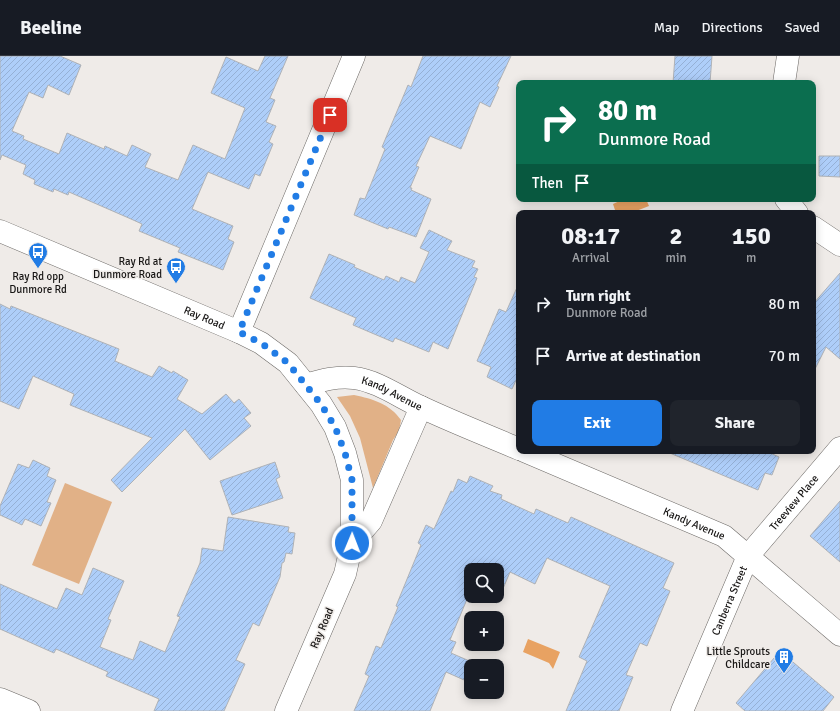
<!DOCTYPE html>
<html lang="en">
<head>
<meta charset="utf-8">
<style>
  body { margin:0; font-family:Signika,sans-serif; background:#20242c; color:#f1f3f6; height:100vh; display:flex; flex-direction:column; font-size:15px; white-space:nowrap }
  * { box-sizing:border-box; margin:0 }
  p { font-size:13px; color:#9ea1a6 }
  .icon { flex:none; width:22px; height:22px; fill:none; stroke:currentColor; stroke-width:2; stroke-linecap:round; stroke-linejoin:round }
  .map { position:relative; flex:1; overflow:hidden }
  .sheet { position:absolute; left:516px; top:154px; width:300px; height:244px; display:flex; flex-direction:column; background:#171b24; border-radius:8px; box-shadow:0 2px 10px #0003 }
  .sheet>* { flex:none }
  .top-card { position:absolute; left:516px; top:24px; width:300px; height:122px; border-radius:8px; box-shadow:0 2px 10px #0003; background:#0b6e4f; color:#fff; overflow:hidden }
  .buttons { position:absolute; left:464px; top:507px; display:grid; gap:8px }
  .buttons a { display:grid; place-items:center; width:40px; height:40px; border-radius:8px; background:#171b24; box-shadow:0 2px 10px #0003; font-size:20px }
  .pin { position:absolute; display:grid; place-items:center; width:34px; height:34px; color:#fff; margin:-17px; border-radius:8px; box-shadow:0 2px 6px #0006 }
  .me { position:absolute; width:44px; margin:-22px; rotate:1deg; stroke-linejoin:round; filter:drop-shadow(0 0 3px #0008) }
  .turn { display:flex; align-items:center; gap:14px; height:84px; padding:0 16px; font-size:18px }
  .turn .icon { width:52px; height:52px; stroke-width:2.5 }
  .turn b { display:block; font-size:28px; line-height:34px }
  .then { display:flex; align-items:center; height:38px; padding:0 16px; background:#0003; gap:8px; font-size:15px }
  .eta { display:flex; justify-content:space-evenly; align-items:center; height:68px; text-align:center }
  .eta b { font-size:24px; font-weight:700; line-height:28px }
  .action { display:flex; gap:8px; margin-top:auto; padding:8px 16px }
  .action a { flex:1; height:46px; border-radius:8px; background:#217ce5; color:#fff; font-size:16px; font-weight:700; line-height:46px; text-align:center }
  .action a+a { background:#20242c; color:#f1f3f6 }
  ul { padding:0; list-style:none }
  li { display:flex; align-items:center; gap:12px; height:52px; padding:0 16px }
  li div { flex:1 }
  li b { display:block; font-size:15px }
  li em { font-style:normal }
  header { display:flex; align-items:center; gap:24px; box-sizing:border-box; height:56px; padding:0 20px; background:#171b24; border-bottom:1px solid #363941 }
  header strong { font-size:19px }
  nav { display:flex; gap:22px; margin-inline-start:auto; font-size:14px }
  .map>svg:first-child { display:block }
</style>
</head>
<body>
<header>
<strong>Beeline</strong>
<nav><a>Map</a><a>Directions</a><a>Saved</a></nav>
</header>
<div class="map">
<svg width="840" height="655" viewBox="0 0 840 655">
  <defs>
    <pattern id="building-hatch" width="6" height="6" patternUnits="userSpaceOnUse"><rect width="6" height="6" fill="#aecef9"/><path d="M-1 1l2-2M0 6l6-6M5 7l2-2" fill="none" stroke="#95b0d5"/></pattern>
  </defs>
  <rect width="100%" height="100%" fill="#efebe8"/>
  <g fill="#e1b187">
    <path d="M354 339C373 343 390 348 401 364L399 375 393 384 373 432 360 382 350 360 337 341Z"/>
    <polygon points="65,427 112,446 79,528 32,509"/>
  </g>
  <g fill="#e8a262">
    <polygon points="624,143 646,143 649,150 631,157 616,157 613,148"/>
    <polygon points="528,583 560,596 553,613 549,607 523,596"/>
  </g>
  <g fill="url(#building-hatch)" stroke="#afb2b6">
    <polygon points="0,0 60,0 81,9 69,39 48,29 43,42 29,36 12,75 24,80 23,83 59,98 67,77 104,93 105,90 127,100 132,89 151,98 145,111 178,124 193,89 225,103 245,52 211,37 226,1 258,15 265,0 288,0 270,42 275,44 266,66 276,70 269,86 273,88 260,120 255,118 249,133 208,116 192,153 233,170 228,183 234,186 223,214 178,196 180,192 139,175 142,168 131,163 69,136 68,139 54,133 53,136 34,128 35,124 23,118 26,109 2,99 0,104"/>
    <polygon points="423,0 511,0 497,30 499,31 490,51 480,46 461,93 430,80 416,110 419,111 410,132 412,132 411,134 431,143 416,181 389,171 388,173 354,159 360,142 365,143 385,93 382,91 408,29 411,31"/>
    <polygon points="675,0 712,0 710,27 673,27"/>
    <polygon points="819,100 840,100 840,121 819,120"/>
    <polygon points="429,174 452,185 447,194 475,205 472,211 478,213 474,221 477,222 448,293 433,286 429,296 395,282 393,286 353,269 356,262 310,242 329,198 355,209 354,211 384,224 386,220 399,226 401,221 415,227 429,196 420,192"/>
    <polygon points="840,217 840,303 826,291 813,317 813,248"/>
    <polygon points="519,227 519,318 512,333 487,321 491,311 477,305 499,253 506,256"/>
    <polygon points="0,248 10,253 11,250 119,293 115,305 152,321 159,310 172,317 173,315 188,324 177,343 202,358 226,338 234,347 239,343 251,357 244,362 251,370 210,404 185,373 122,436 111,424 152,382 70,349 74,338 33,320 19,353 0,345"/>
    <polygon points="665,395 766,395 779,401 772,419 765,417 758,434"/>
    <polygon points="33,404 50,412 47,420 56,424 47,446 51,447 41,470 25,463 22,469 0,459 0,450 18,408 29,412"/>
    <polygon points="275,406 280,421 276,423 283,442 232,459 220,425"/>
    <polygon points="470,420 493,430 490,435 502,439 501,443 534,458 536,453 568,467 571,461 674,507 663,532 670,535 647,590 640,587 626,619 633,621 619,655 566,655 587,605 579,601 610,530 547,502 535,528 510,516 497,547 481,540 497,540 497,514 471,514 471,536 470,536 450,584 456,586 451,597 481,610 471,610 471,627 446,616 430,655 354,655 369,620 365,618 376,590 381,592 398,551 396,550 421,489 418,487 426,469 434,473 451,435 453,436 458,423 467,427"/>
    <polygon points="840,445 840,506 810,480"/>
    <polygon points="228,461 289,471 288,476 295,477 292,498 286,497 284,506 282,507 280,521 259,570 253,567 236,604 245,608 224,655 154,655 159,643 106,620 108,616 56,593 54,597 0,573 0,528 57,553 66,532 82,539 93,512 124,525 108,563 111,564 100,591 133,604 140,585 165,596 180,561 177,560 200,507 202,492 223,495"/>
    <polygon points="780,595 834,641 823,655 745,655 736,647"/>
  </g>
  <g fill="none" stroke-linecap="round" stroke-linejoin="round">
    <defs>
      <g id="minor">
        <polyline points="784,27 788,0"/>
        <polyline points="786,143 797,157"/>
        <polyline points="813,171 840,189"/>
        <path id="s1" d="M0 175 239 276 261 287 288 307 321 348 335 371 345 397 352 424V487L345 518 286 655"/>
        <polyline points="239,276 354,0"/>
        <path id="s2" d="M306 329C322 324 337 320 354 322 378 325 399 341 421 351 453 366 486 379 519 393"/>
        <path id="s3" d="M524 395 724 480 840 579"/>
        <polyline points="352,487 371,465 421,351"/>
        <polyline points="0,643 29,655"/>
        <path id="s4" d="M682 655 748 500 840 392"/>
      </g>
    </defs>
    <use href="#minor" stroke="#6c6966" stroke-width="23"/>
    <use href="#minor" stroke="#fff" stroke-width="22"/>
  </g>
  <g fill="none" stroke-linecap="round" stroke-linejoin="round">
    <polyline stroke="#217ce5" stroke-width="7" stroke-dasharray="0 12.6" points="330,59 239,276 261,287 288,307 321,348 335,371 345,397 352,424 352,487"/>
  </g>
  <defs>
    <symbol id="bus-pin" viewBox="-11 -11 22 30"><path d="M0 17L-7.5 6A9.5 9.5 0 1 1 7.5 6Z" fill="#217ce5" stroke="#efebe8"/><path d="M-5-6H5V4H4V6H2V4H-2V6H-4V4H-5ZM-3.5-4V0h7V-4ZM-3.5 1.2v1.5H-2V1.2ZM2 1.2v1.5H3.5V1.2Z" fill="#fff"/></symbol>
    <symbol id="building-pin" viewBox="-11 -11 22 30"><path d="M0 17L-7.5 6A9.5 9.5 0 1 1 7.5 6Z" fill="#217ce5" stroke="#efebe8"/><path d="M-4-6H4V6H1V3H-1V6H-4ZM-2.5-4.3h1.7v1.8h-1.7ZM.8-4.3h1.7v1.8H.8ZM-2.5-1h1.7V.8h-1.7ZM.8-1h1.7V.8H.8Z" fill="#fff"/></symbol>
  </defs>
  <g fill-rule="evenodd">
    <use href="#bus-pin" x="27" y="185" width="22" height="30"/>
    <use href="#bus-pin" x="165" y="200" width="22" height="30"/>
    <use href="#building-pin" x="773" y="590" width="22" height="30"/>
  </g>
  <g text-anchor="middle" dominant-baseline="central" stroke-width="3" stroke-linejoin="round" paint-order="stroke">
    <g font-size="11" fill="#181615" stroke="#efebe8" text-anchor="end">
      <text x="162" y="205">Ray Rd at<tspan x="162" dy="13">Dunmore Road</tspan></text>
      <text x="38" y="220" text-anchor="middle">Ray Rd opp<tspan x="38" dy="13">Dunmore Rd</tspan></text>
      <text x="770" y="595">Little Sprouts<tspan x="770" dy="13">Childcare</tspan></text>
    </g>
    <g font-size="11" fill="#181615" stroke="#efebe8">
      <text stroke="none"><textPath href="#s1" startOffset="222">Ray Road</textPath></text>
      <text stroke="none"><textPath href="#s2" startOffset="90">Kandy Avenue</textPath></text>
      <text stroke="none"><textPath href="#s4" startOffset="239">Treeview Place</textPath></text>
      <text stroke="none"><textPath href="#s3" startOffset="185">Kandy Avenue</textPath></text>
      <text stroke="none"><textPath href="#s4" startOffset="120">Canberra Street</textPath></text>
      <text transform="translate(322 572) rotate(-67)">Ray Road</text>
    </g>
  </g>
</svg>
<div class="buttons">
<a><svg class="icon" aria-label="search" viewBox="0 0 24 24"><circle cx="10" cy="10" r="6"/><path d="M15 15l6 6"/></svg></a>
<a>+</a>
<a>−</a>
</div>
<div class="pin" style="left:330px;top:59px;background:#d93025"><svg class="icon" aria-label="arrive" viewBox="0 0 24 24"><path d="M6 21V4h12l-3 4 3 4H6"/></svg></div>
<svg class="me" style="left:352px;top:487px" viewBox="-20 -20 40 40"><circle r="17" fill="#217ce5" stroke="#fff" stroke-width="3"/><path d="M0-11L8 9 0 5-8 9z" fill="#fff"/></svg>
<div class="top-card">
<div class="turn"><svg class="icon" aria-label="right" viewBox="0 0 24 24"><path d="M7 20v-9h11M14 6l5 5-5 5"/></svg><div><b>80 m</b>Dunmore Road</div></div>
<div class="then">Then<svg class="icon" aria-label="arrive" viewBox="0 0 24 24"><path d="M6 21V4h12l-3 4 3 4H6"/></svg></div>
</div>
<section class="sheet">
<div class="eta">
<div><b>08:17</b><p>Arrival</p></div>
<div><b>2</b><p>min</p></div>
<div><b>150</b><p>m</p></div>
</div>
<ul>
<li><svg class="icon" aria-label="right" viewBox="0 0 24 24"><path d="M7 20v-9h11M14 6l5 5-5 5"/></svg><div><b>Turn right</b><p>Dunmore Road</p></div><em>80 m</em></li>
<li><svg class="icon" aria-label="arrive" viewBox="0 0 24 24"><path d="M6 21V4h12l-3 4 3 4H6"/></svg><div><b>Arrive at destination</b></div><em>70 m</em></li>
</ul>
<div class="action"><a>Exit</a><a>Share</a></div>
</section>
</div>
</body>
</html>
